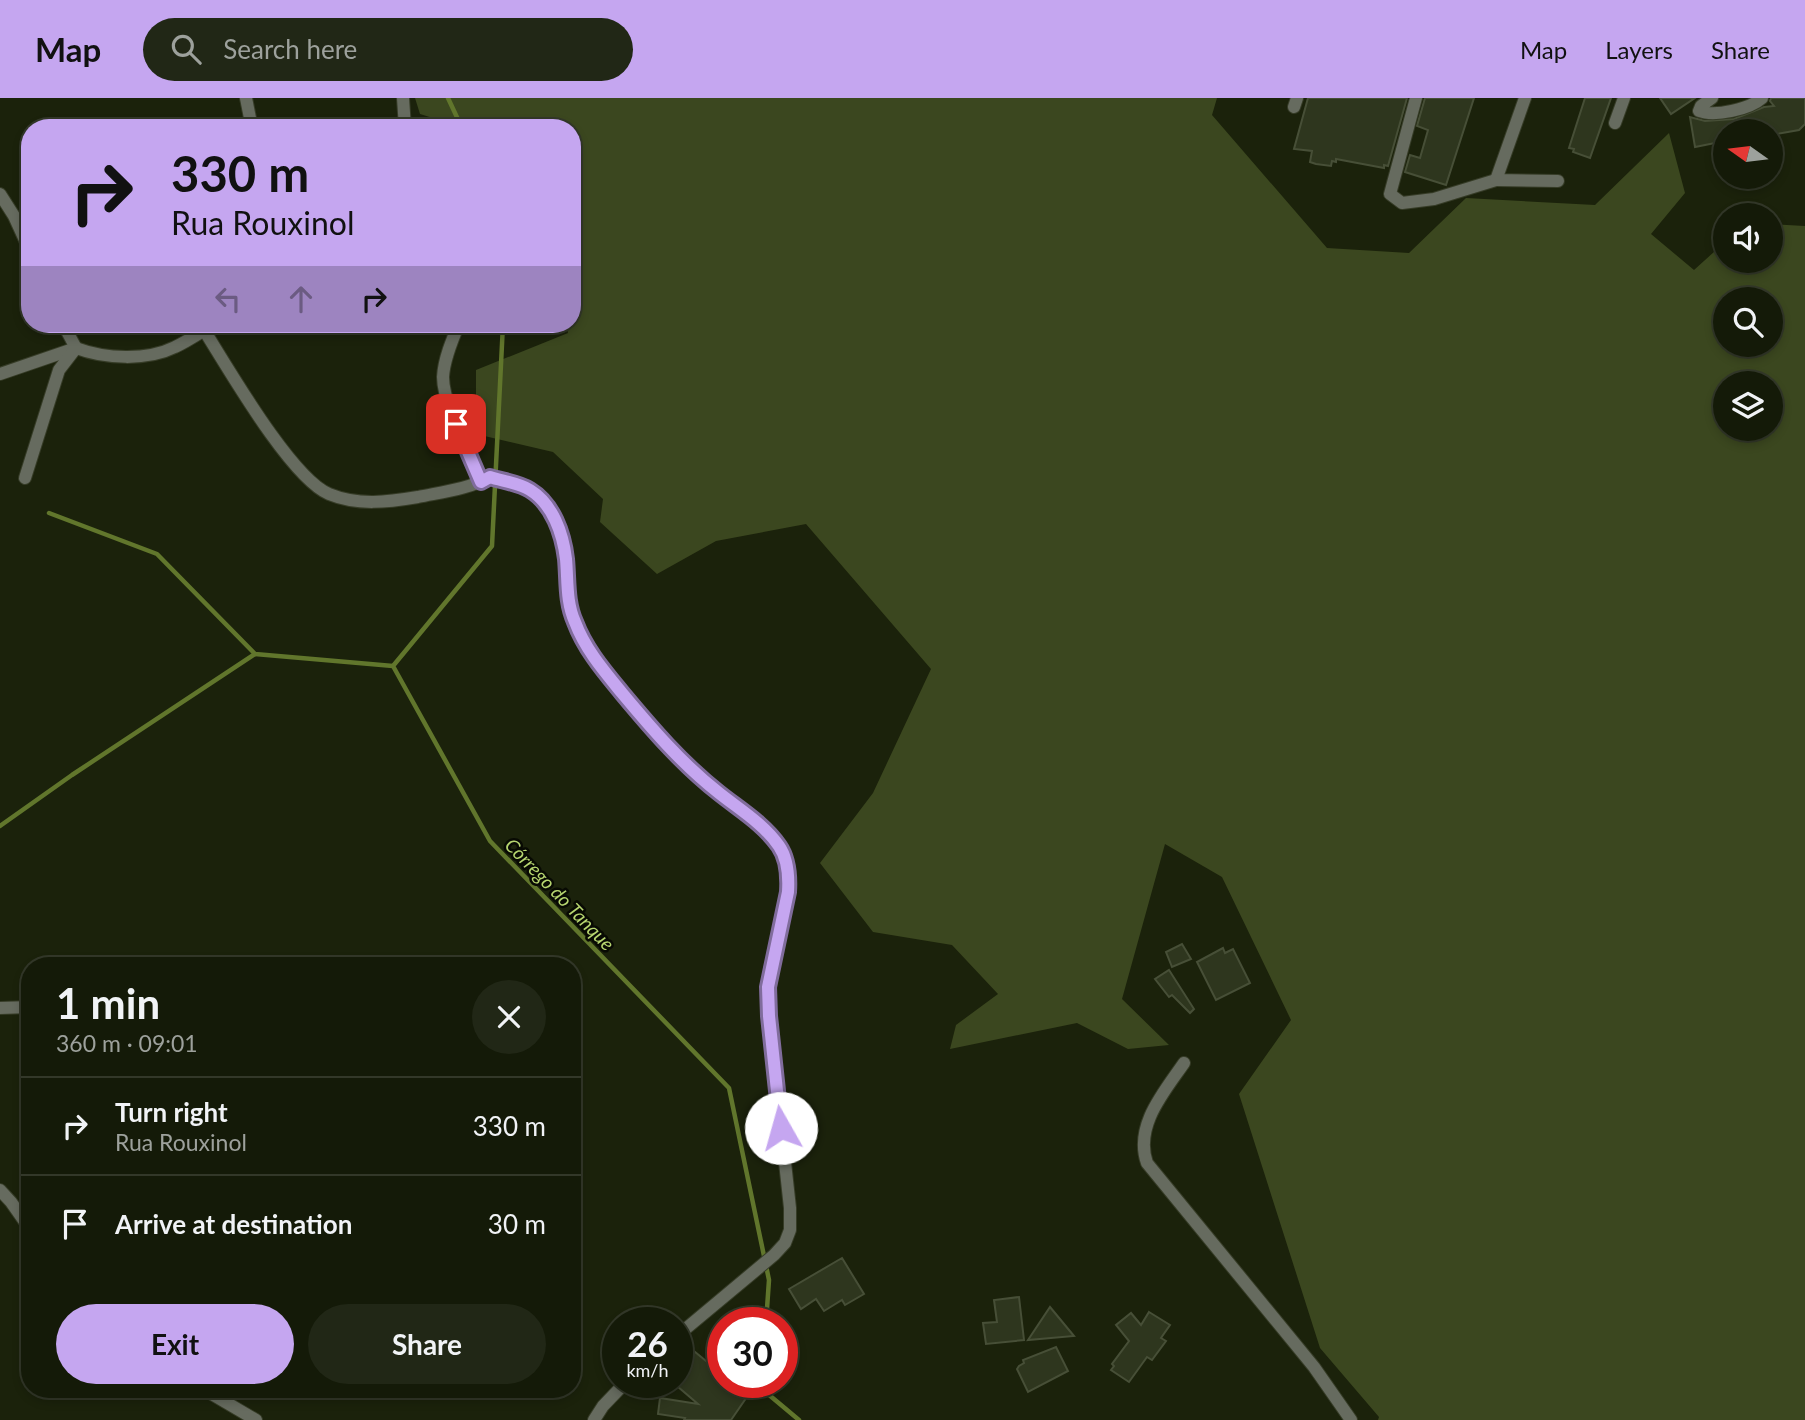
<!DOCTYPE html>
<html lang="en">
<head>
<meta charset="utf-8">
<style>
  body { margin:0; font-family:Lato,sans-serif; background:#212716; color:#f1f3f6; height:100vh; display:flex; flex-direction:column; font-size:26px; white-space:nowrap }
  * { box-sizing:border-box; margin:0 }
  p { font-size:23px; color:#9da19c }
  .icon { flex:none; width:38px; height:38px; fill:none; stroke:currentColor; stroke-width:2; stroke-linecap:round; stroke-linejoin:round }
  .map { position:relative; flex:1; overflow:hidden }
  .details { position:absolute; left:21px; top:859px; width:560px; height:441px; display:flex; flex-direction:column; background:#141a08; border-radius:28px; box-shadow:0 4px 10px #0003,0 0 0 2px #333829 }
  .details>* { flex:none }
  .banner { position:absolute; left:21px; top:21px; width:560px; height:214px; border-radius:28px; box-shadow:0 4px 10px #0003,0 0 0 2px #333829; background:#c5a6f0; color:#111; overflow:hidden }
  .needle { width:46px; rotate:284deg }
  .buttons { position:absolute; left:1713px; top:21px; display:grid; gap:14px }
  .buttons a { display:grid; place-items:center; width:70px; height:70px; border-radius:50%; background:#141a08; box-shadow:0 4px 10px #0003,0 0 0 2px #333829; font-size:35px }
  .speed { position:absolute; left:602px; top:1209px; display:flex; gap:14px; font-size:35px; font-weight:700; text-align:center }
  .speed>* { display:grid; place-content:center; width:91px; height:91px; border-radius:50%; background:#141a08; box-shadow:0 4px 10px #0003,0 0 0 2px #333829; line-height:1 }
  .speed small { font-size:18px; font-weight:400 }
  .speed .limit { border:10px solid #d22; background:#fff; color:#111 }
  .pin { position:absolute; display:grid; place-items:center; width:60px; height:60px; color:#fff; margin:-30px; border-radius:14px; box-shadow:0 4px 10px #0006 }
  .me { position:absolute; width:77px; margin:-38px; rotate:353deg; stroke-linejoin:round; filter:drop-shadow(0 0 5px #0008) }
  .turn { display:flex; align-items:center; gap:24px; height:147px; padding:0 35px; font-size:32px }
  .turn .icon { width:91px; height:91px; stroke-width:2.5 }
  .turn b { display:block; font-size:49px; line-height:60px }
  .lanes { display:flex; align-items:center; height:66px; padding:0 35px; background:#0003; justify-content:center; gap:35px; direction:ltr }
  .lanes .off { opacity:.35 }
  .round { display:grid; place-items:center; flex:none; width:74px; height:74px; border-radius:37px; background:#212716 }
  .head { display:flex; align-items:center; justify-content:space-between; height:119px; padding:0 35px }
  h1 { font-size:42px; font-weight:700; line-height:52px }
  .button { display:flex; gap:14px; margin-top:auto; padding:14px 35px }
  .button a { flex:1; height:80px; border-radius:42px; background:#c5a6f0; color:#111; font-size:28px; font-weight:700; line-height:80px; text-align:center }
  .button a+a { background:#212716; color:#f1f3f6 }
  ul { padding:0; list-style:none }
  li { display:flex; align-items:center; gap:21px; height:98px; padding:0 35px; border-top:2px solid #333829 }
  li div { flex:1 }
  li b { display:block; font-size:26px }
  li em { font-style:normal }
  header { display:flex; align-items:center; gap:42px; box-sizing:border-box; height:98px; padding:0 35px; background:#c5a6f0; color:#111 }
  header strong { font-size:33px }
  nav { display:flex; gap:38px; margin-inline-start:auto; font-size:24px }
  .search { width:490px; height:63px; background:#212716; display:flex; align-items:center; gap:18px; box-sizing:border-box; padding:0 24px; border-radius:38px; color:#9da19c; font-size:26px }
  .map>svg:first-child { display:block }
</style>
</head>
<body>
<header>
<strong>Map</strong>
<div class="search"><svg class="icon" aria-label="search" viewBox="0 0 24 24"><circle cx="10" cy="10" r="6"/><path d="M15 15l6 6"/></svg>Search here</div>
<nav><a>Map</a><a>Layers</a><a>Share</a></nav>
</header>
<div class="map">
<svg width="1805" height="1322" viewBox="0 0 1805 1322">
  <rect width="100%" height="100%" fill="#1b220b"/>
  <path fill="#3b471f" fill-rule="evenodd" d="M415 0H1217L1212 17 1327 150 1409 155 1466 100 1595 107 1669 35 1685 95 1651 136 1694 172 1725 144 1726 163H1771V126L1805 128V1322H1378L1379 1319 1320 1250 1239 996 1291 922 1222 779 1165 746 1122 901 1169 947 1128 951 1077 925 950 951 956 927 998 896 952 847 873 834 820 765 873 695 931 571 806 426 716 443 657 476 600 424 603 401 553 354 476 336V272L568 235 566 226H572V30H465L420 16ZM1726 201H1771V247H1726ZM1726 285H1771V331H1726Z"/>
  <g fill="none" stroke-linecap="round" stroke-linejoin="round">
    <g stroke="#61762c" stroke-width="4.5">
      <polyline points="448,0 462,30"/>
      <polyline points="503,226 492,448 393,568 490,743 729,990 769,1182 766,1225"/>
      <polyline points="49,415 157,456 255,556 393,568"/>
      <polyline points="0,728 72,677 255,556"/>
      <polyline points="763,1284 762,1291 799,1322"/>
    </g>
  </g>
  <g fill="#2e361e" stroke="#474f37" stroke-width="2">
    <polygon points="1308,0 1407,0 1388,68 1384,67 1384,70 1336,61 1336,64 1332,63 1331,68 1316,66 1310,64 1312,53 1294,51"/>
    <polygon points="1425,0 1474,0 1446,87 1405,74 1410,57 1420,60 1428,32 1417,28"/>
    <polygon points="1585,0 1611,0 1590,60 1573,54 1574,51 1569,50"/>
    <polygon points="1660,0 1695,0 1671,16"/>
    <polygon points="1771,0 1805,0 1805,26 1799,32 1771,37 1771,33 1726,33 1726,39 1719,40 1720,44 1695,49 1690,19 1705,23 1734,21 1764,9 1774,8 1770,3"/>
    <polygon points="1182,846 1191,861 1172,869 1166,854"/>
    <polygon points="1223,850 1225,855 1233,851 1250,885 1216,902 1197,864"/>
    <polygon points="1169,872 1194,911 1190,915 1172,897 1169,899 1155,881"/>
    <polygon points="842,1160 864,1196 845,1207 842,1202 824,1213 816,1201 801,1211 789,1191"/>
    <polygon points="1019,1199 1024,1242 986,1246 983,1225 997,1224 994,1202"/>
    <polygon points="1050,1209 1074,1238 1028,1242"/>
    <polygon points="1149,1214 1170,1227 1161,1240 1166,1243 1152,1262 1147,1259 1129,1284 1111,1272 1114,1268 1112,1266 1129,1243 1116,1227 1131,1215 1141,1227"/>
    <polygon points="683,1244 723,1277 723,1284 737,1284 751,1293 731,1322 684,1322 685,1320 658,1316 660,1300 698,1306 677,1288 677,1247"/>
    <polygon points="1056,1249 1068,1273 1028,1294 1017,1271 1019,1268 1024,1265 1023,1262"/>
  </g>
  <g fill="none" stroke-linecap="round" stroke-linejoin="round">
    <defs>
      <g id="minor">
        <polyline points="246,0 252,30"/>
        <polyline points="403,0 405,30"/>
        <polyline points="1416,0 1390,96 1402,105 1434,101 1496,82"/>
        <polyline points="1525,0 1496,82 1558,83"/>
        <path d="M1712 0 1701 8 1699 13C1715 19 1750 11 1762 0"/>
        <polyline points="1294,9 1297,0"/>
        <polyline points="1615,25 1624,0"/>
        <polyline points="0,96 14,118 30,153"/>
        <path d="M459 226C452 242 444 261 443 279 443 307 470 357 481 384"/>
        <path d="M204 232C228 270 291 380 329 396 358 408 388 404 418 399 442 394 469 391 490 379L530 392 545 406 560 429 566 462 567 494 574 524 597 565 664 645 720 696 739 709 777 745 782 753 789 778 788 794 771 868 769 918 790 1110V1132L785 1145 774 1157 677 1238"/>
        <path d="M0 276 76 250C105 261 147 263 175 249 188 243 201 234 214 226"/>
        <polyline points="25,380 59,272 76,250 63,226"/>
        <polyline points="0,910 30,909"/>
        <path d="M1184 965C1164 994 1134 1028 1147 1065L1314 1269 1351 1322"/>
        <polyline points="0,1092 11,1104 30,1131"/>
        <polyline points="205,1292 256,1322"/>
        <polyline points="594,1322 603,1308 626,1284"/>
      </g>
    </defs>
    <use href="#minor" stroke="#363c27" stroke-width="14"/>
    <use href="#minor" stroke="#666b5f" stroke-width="12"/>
  </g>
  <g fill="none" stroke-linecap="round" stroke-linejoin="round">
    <defs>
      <path id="route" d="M456 326 481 384 490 379C502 383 519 385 530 392 553 406 563 436 566 461 568 483 566 504 575 524 585 551 604 573 622 595 652 631 682 666 719 695 739 711 764 726 779 748 788 761 789 778 788 794L768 889 769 918 781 1030"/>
    </defs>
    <use href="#route" stroke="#806c9c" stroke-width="18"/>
    <use href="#route" stroke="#c5a6f0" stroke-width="12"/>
  </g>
  <g text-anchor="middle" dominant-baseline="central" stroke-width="5" stroke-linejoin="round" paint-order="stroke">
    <g font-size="19" font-style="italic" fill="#b6d56f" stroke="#080a03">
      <text transform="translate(560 796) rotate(46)">Córrego do Tanque</text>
    </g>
  </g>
</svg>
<div class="buttons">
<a><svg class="needle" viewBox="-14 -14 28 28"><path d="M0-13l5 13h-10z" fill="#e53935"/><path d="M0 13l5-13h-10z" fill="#9da19c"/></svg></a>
<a><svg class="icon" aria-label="sound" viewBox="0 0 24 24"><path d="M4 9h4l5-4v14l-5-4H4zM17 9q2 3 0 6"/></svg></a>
<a><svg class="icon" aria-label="search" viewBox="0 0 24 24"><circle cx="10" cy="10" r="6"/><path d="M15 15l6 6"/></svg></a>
<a><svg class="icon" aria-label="layers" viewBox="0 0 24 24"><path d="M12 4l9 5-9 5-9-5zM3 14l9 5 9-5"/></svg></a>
</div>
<div class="speed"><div>26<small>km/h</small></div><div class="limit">30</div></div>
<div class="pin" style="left:456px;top:326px;background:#d93025"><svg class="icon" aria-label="arrive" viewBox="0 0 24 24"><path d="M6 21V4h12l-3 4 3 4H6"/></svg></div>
<svg class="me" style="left:781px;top:1030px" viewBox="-20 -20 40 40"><circle r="19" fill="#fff"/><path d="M0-13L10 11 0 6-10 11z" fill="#c5a6f0"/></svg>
<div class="banner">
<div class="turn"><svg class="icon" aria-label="right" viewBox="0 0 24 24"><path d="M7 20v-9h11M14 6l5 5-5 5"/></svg><div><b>330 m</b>Rua Rouxinol</div></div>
<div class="lanes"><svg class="icon off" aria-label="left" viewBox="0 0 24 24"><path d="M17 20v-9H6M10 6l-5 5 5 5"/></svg><svg class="icon off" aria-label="ahead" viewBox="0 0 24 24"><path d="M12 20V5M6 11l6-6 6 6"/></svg><svg class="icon" aria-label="right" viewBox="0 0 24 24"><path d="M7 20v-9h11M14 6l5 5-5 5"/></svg></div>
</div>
<section class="details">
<div class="head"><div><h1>1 min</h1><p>360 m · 09:01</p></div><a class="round"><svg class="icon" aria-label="close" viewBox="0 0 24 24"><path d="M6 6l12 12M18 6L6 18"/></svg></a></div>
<ul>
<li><svg class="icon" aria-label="right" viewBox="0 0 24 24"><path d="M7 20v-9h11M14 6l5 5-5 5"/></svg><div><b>Turn right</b><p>Rua Rouxinol</p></div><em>330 m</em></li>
<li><svg class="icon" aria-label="arrive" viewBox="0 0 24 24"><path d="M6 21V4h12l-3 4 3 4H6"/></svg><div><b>Arrive at destination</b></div><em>30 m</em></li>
</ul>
<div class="button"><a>Exit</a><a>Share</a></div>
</section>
</div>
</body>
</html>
